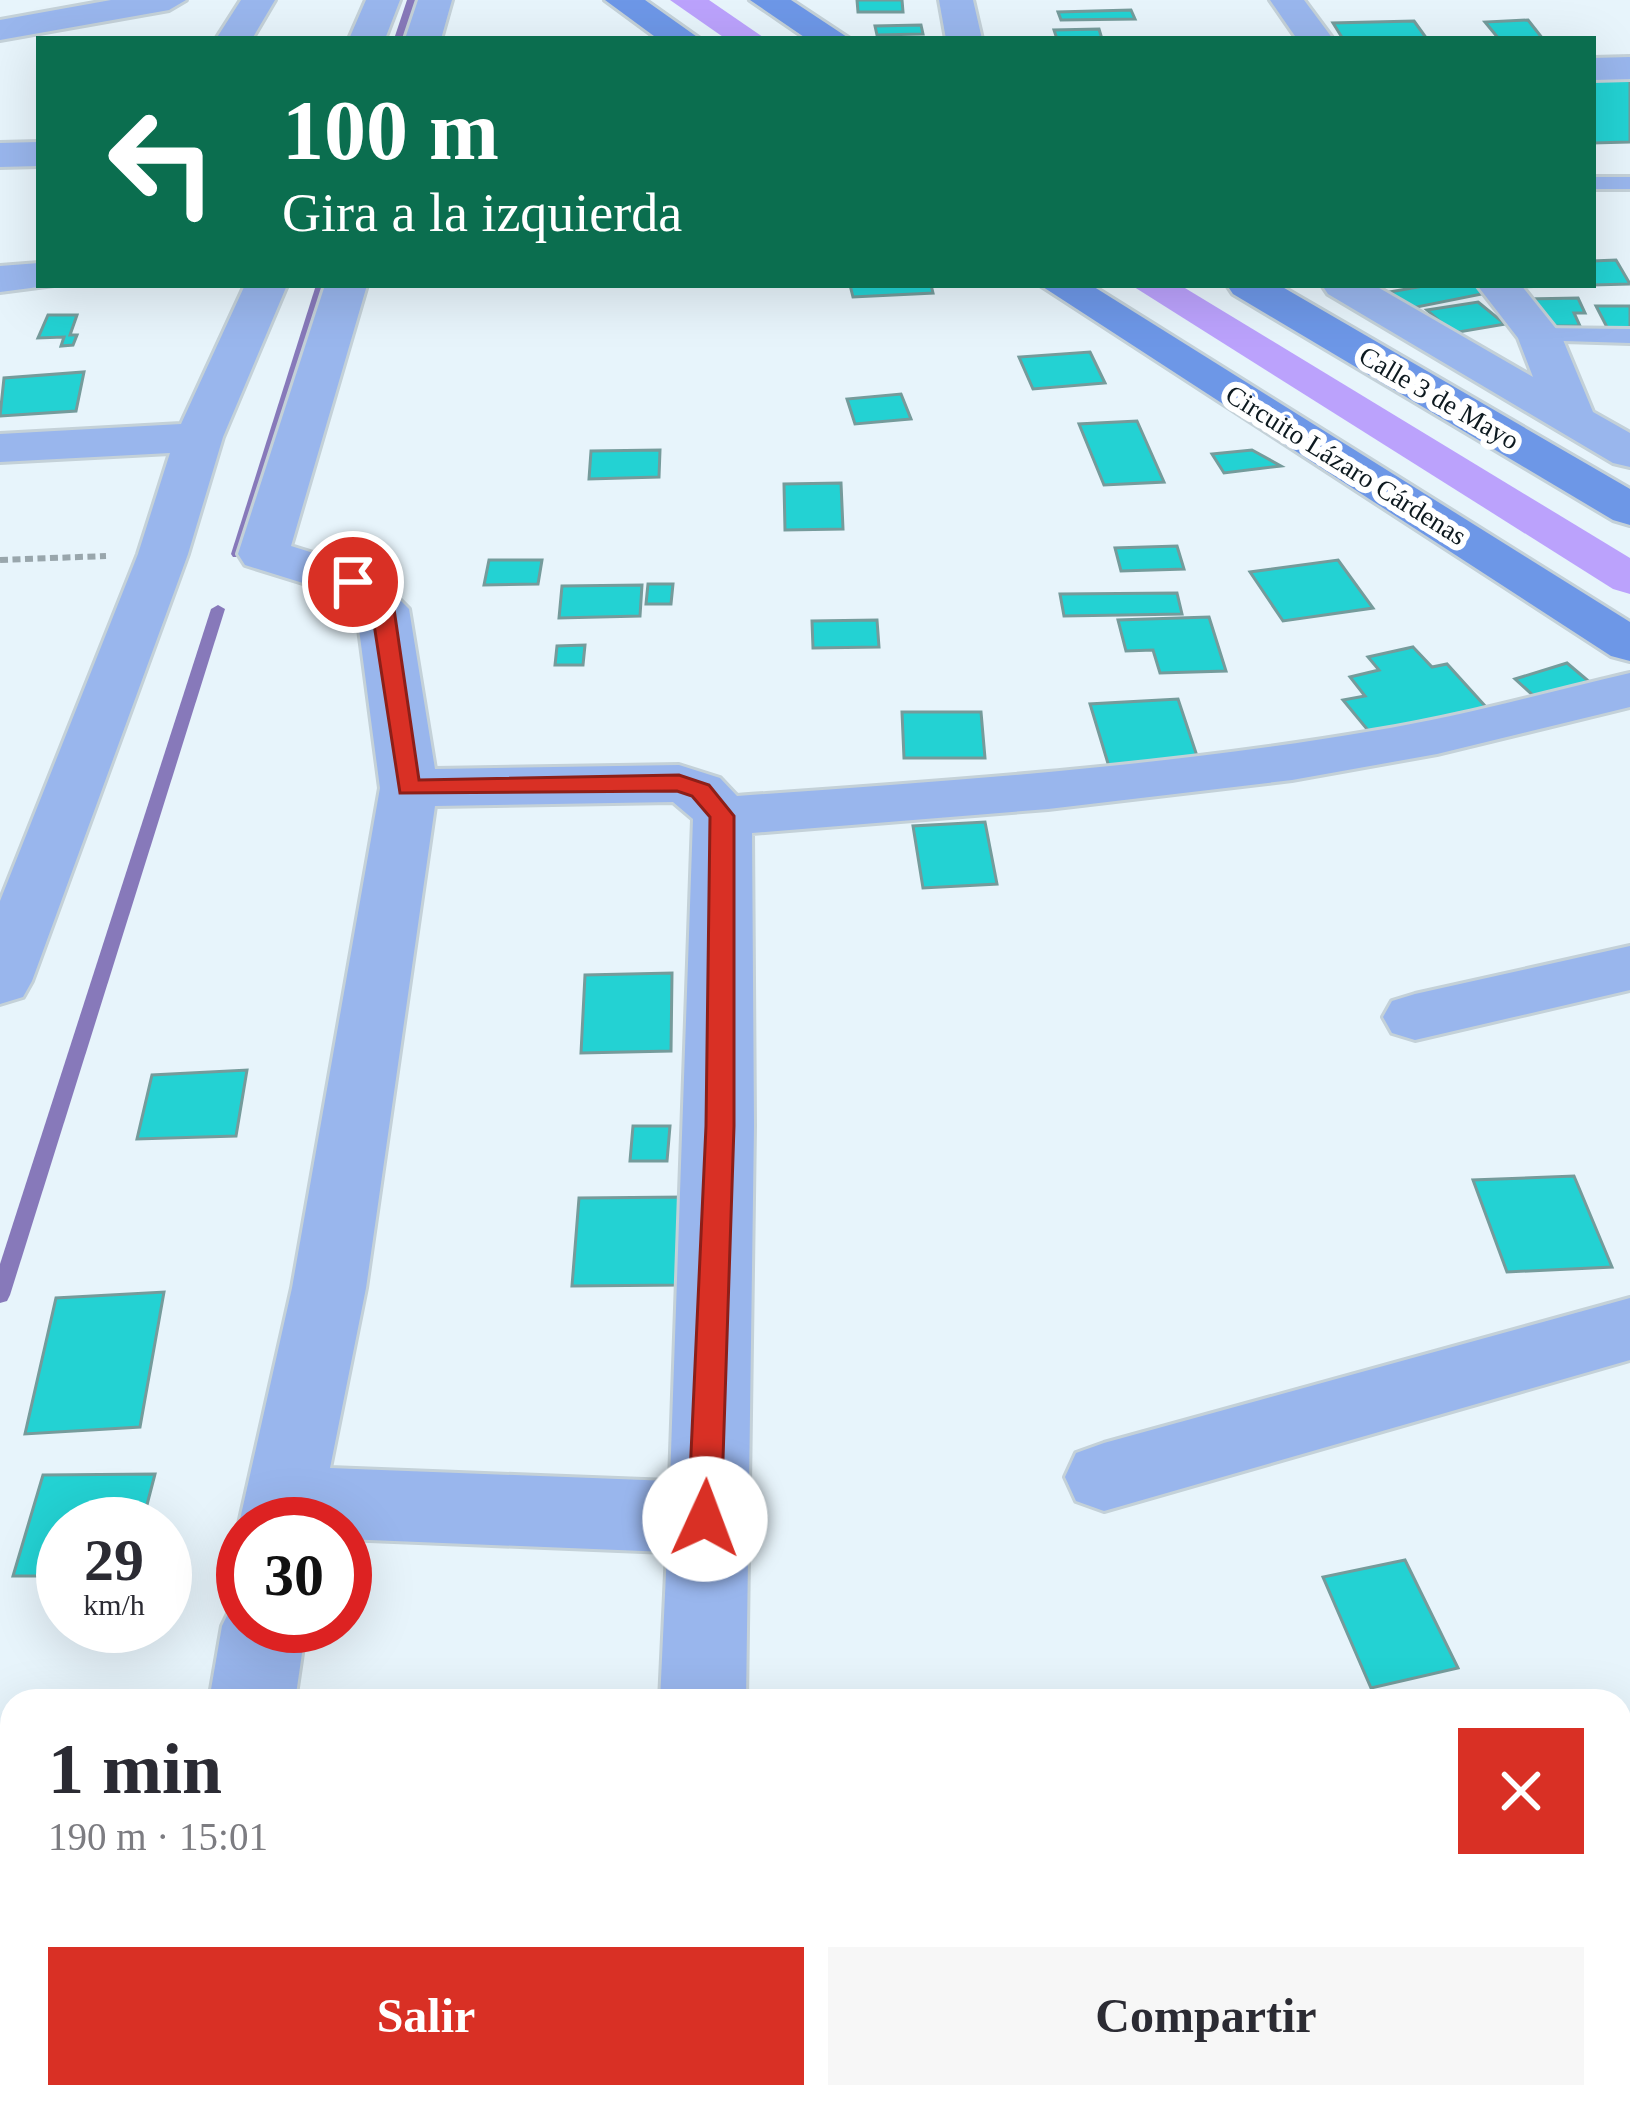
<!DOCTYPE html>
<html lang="es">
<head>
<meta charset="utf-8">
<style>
  body { margin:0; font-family:"Times New Roman",serif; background:#f7f7f7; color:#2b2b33; height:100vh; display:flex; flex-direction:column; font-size:45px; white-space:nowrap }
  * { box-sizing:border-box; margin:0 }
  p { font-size:39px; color:#7c7c81 }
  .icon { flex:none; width:66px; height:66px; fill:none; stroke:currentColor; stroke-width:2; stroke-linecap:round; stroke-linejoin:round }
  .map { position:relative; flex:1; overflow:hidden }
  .sheet { position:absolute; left:0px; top:1689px; width:1632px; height:420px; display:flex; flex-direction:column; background:#fff; border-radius:36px 36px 0 0; box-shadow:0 12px 48px #0002 }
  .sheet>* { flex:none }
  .top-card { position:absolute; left:36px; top:36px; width:1560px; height:252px; border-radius:0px; box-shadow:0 12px 48px #0002; background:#0b6e4f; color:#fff; overflow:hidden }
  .speed { position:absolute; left:36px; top:1497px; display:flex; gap:24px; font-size:60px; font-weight:700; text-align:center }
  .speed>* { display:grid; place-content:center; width:156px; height:156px; border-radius:50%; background:#fff; box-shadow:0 12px 48px #0002; line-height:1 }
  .speed small { font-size:30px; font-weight:400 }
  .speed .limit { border:18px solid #d22; background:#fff; color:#111 }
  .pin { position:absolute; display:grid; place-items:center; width:102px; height:102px; color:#fff; margin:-51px; border:6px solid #fff; border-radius:50%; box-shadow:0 3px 12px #0007 }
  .me { position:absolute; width:132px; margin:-66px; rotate:2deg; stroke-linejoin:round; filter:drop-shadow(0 0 9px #0008) }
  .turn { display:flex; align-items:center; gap:42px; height:252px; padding:0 48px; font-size:54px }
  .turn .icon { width:156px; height:156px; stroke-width:2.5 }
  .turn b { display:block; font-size:84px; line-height:102px }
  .round { display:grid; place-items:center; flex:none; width:126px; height:126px; border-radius:0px; background:#f7f7f7 }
  .head { display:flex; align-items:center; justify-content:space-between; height:204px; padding:0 48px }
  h1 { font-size:72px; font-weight:800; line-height:90px }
  .action { display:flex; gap:24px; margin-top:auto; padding:24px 48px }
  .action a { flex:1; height:138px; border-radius:0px; background:#d93025; color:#fff; font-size:48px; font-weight:800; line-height:138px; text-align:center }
  .action a+a { background:#f7f7f7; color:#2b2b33 }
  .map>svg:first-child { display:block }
</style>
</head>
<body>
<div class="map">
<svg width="1630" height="2109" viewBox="0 0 1630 2109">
  <rect width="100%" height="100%" fill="#e7f4fb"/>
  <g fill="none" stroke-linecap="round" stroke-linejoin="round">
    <g fill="#8779ba" fill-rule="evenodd">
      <polygon points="407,0 417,0 404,39 394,39"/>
      <polygon points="316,285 328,285 245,554 243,557 233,557 231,554"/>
      <polygon points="218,605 225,609 10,1295 7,1301 0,1303 0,1264 211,609"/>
    </g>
    <g fill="#bba2fc" fill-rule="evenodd">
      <polygon points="670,0 709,0 766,39 726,39"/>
      <polygon points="1131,285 1180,285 1630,558 1630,594 1613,589"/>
    </g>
  </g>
  <g fill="#23d2d3" stroke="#759b9b" stroke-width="3">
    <polygon points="857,0 902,0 903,12 858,12"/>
    <polygon points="1131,10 1135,19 1061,20 1058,12"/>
    <polygon points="1528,20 1543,39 1499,39 1485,22"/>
    <polygon points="1414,21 1427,39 1343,39 1333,23"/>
    <polygon points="921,25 923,34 877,35 875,26"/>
    <polygon points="1099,29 1102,39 1057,39 1054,30"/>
    <polygon points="1630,79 1630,142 1593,143 1593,80"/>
    <polygon points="1616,260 1630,284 1514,287 1513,285 1593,285 1593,261"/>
    <polygon points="850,285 931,285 933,293 853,297"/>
    <polygon points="1429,285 1477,285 1487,293 1402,310 1384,293"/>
    <polygon points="1578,298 1585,313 1574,313 1580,326 1541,326 1527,299"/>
    <polygon points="1478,302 1505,324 1453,333 1427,310"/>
    <polygon points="1596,306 1630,306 1630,335 1611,335"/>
    <polygon points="48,315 77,315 70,335 77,335 73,345 61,346 64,337 38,338"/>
    <polygon points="1090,352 1105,383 1033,389 1019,357"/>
    <polygon points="84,372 76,411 0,416 4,378"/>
    <polygon points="901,394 911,419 855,424 847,399"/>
    <polygon points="1137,421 1164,482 1104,485 1079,424"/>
    <polygon points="660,450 659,477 589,479 591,451"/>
    <polygon points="1252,450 1281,466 1224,473 1212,454"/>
    <polygon points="841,483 843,529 785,530 784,484"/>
    <polygon points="1177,546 1184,569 1121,571 1115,548"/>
    <polygon points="489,560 542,560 538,584 484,585"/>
    <polygon points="1338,560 1373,608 1283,621 1250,572"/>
    <polygon points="648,584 673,584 671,604 646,604"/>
    <polygon points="642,585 640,616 559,618 562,586"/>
    <polygon points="1177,593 1182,614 1064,616 1060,594"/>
    <polygon points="1209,617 1226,671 1160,673 1153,650 1126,651 1118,620"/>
    <polygon points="877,620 879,647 813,648 812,621"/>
    <polygon points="585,645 583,665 555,665 557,646"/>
    <polygon points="1413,647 1432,667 1447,664 1495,717 1371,734 1343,700 1365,696 1350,677 1379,670 1368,657"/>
    <polygon points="1567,663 1599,690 1546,707 1515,679"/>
    <polygon points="1178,699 1200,765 1110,770 1090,704"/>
    <polygon points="902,712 981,712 985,758 904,758"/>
    <polygon points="985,822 997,884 923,888 913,826"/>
    <polygon points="672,973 671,1051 581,1053 585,975"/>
    <polygon points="247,1070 236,1136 137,1139 152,1075"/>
    <polygon points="633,1126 670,1126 667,1161 630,1161"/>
    <polygon points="1574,1176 1612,1267 1507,1272 1473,1180"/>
    <polygon points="685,1197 682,1285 572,1286 579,1198"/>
    <polygon points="164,1292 140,1427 25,1434 56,1298"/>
    <polygon points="155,1474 142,1524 63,1524 63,1576 13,1576 43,1475"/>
    <polygon points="1405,1560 1458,1668 1371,1688 1323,1577"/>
    <polygon points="1328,2097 1420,2097 1422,2109 1329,2109"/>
  </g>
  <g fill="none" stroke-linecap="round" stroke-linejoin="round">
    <defs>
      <g id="lane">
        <rect x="1593" y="177" width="37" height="12"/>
        <polygon points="1539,328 1630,329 1630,343 1531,340 1528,335"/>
      </g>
      <g id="street">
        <polygon points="111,0 186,0 169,10 0,40 0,20"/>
        <polygon points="241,0 275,0 252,39 216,39"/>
        <polygon points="366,0 400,0 385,39 349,39"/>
        <polygon points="418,0 452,0 441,39 405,39"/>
        <polygon points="939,0 973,0 982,39 946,39"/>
        <polygon points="1270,0 1304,0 1333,39 1297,39"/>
        <polygon points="1630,57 1630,79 1593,80 1593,58"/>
        <polygon points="39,142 39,166 0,167 0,143"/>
        <polygon points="39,263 39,285 54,285 0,292 0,266"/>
        <polygon points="245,285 287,285 223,437 188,554 32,981 23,997 0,1004 0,901 138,554 170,453 0,462 0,434 181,424"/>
        <path d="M325 285H367L291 546 371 571 409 609 435 769 679 765 720 778 737 796C949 781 1162 767 1372 731 1459 717 1544 693 1630 673V707L1437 754 1292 780 1048 809 752 833 754 1126 746 1701H660L667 1552 345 1539V1524H243V1533L239 1524 292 1288 380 788 357 614 335 593 245 565 238 554ZM673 802 693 819 670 1481 330 1468 366 1288 435 806Z"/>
        <polygon points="1322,285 1374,285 1533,377 1518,338 1477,285 1521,285 1561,335 1593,412 1630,433 1630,467 1613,463 1328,294"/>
        <polygon points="1630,946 1630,990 1415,1040 1392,1033 1383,1017 1392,1001 1415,994"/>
        <polygon points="1630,1298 1630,1360 1104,1511 1076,1501 1065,1477 1076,1453 1104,1443"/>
        <polygon points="243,1596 243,1626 306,1626 295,1701 209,1701 222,1626 235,1599"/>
        <polygon points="1630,1802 1630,1892 1620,1896 1620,1806"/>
        <rect x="169" y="2097" width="98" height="12"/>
        <polygon points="577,2097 1029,2097 1024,2109 572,2109"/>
      </g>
      <g id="secondary">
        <polygon points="605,0 645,0 700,39 658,39"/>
        <polygon points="750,0 791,0 850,39 807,39"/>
        <polygon points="1040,285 1091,285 1630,622 1630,661 1611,656"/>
        <polygon points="1227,285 1279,285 1630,489 1630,525 1613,520 1233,294"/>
      </g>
    </defs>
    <use href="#lane" stroke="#c4d1d8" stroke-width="6"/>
    <use href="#street" stroke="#c4d1d8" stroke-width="6"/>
    <use href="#secondary" stroke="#c4d1d8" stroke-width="6"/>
    <polyline stroke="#99a6ac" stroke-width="6" stroke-dasharray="8 4.5" stroke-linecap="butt" points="0,560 106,556"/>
    <use href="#lane" fill="#99b6ed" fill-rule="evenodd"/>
    <use href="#street" fill="#99b6ed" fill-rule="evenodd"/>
    <use href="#secondary" fill="#6d97e7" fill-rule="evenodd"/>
  </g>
  <polygon fill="#d93025" stroke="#8d1f18" stroke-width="3" points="346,578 361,578 394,609 419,780 679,775 709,785 734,816 734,1126 721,1519 716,1529 705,1533 693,1529 688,1519 706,1126 710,817 692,796 677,791 400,793 372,611 346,587"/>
  <g text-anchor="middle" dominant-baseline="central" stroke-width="12" stroke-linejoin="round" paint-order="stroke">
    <g font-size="27" fill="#0d191f" stroke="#fff">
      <text transform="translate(1439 398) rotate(30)">Calle 3 de Mayo</text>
      <text transform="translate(1346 465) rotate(32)">Circuito Lázaro Cárdenas</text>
    </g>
  </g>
</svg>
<div class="speed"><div>29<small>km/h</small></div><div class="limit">30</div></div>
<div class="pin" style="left:353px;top:582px;background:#d93025"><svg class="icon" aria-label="arrive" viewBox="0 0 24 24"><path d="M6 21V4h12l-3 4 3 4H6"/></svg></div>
<svg class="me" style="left:705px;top:1519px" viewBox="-20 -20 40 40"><circle r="19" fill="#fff"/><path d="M0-13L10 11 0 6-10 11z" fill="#d93025"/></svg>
<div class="top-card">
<div class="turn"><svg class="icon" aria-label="left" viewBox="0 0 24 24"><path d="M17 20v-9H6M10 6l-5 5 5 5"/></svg><div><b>100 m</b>Gira a la izquierda</div></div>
</div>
<section class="sheet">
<div class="head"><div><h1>1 min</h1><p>190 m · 15:01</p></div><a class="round" style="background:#d93025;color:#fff"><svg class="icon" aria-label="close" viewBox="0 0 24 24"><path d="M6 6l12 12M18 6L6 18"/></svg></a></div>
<div class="action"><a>Salir</a><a>Compartir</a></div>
</section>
</div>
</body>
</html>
